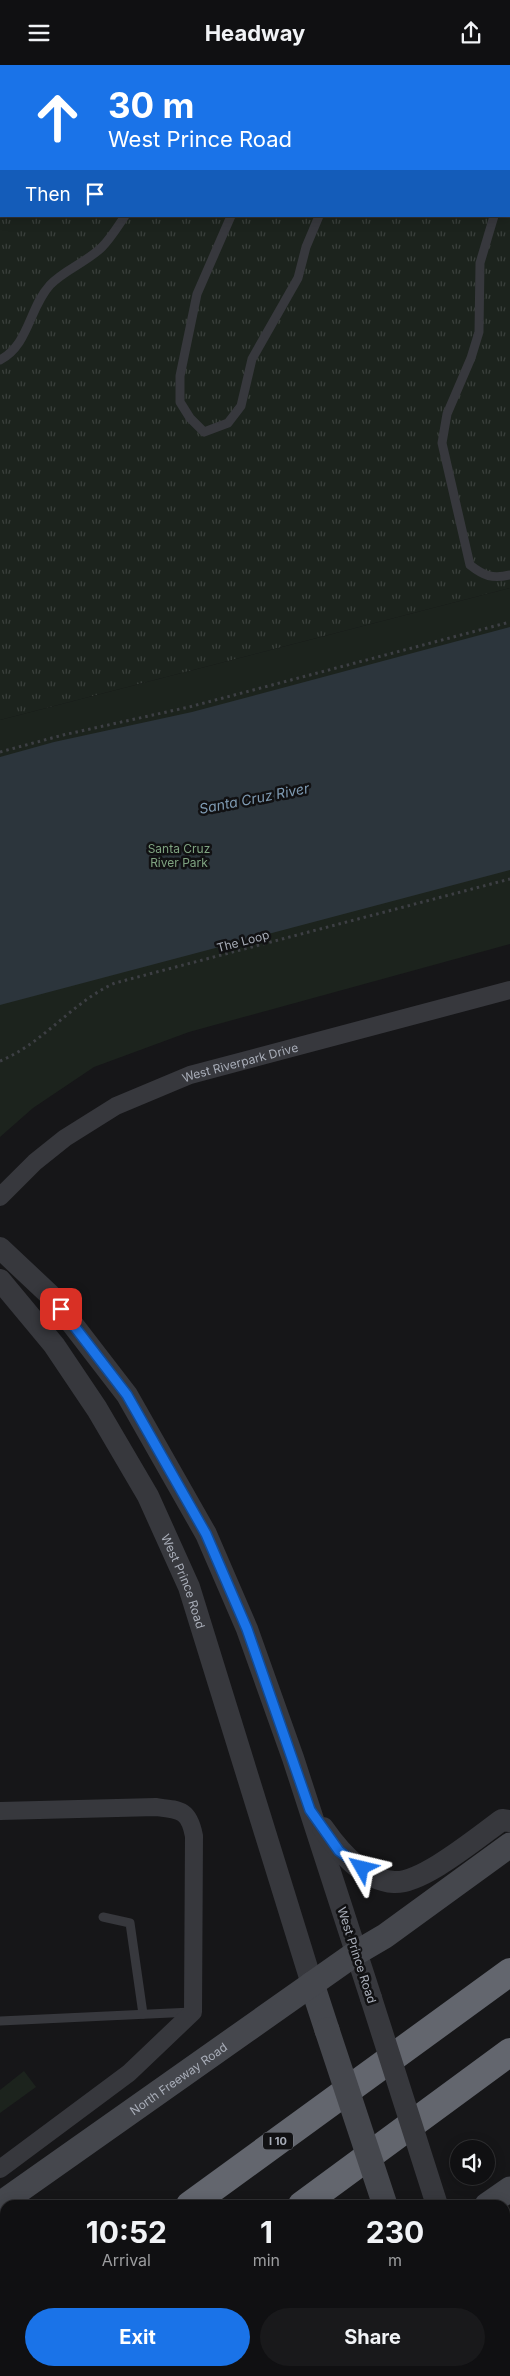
<!DOCTYPE html>
<html lang="en">
<head>
<meta charset="utf-8">
<style>
  body { margin:0; font-family:Inter,sans-serif; background:#19191b; color:#f1f3f6; height:100vh; display:flex; flex-direction:column; font-size:19px; white-space:nowrap }
  * { box-sizing:border-box; margin:0 }
  p { font-size:16px; color:#9c9d9f }
  .icon { flex:none; width:28px; height:28px; fill:none; stroke:currentColor; stroke-width:2; stroke-linecap:round; stroke-linejoin:round }
  .map { position:relative; flex:1; overflow:hidden }
  .drawer { position:absolute; left:0px; top:2135px; width:510px; height:176px; display:flex; flex-direction:column; background:#101012; border-radius:15px 15px 0 0; box-shadow:0 2px 12px #0003,0 0 0 1px #303032 }
  .drawer>* { flex:none }
  .banner { position:absolute; left:0px; top:0px; width:510px; height:152px; box-shadow:0 2px 12px #0003,0 0 0 1px #303032; background:#1a73e8; color:#fff; overflow:hidden }
  .tools { position:absolute; left:450px; top:2075px; display:grid; gap:10px }
  .tools a { display:grid; place-items:center; width:45px; height:45px; border-radius:50%; background:#101012; box-shadow:0 2px 12px #0003,0 0 0 1px #303032; font-size:25px }
  .pin { position:absolute; display:grid; place-items:center; width:42px; height:42px; color:#fff; margin:-21px; border-radius:10px; box-shadow:0 2px 8px #0006 }
  .me { position:absolute; width:55px; margin:-28px; rotate:307deg; stroke-linejoin:round; filter:drop-shadow(0 0 4px #0008) }
  .turn { display:flex; align-items:center; gap:18px; height:105px; padding:0 25px; font-size:22px }
  .turn .icon { width:65px; height:65px; stroke-width:2.5 }
  .turn b { display:block; font-size:35px; line-height:42px }
  .then { display:flex; align-items:center; height:48px; padding:0 25px; background:#0003; gap:10px; font-size:19px }
  .eta { display:flex; justify-content:space-evenly; align-items:center; height:85px; text-align:center }
  .eta b { font-size:30px; font-weight:700; line-height:35px }
  .primary-button { display:flex; gap:10px; margin-top:auto; padding:10px 25px }
  .primary-button a { flex:1; height:58px; border-radius:30px; background:#1a73e8; color:#fff; font-size:20px; font-weight:700; line-height:58px; text-align:center }
  .primary-button a+a { background:#19191b; color:#f1f3f6 }
  header { display:flex; justify-content:space-between; align-items:center; height:65px; padding:0 25px; background:#101012; font-size:22px; font-weight:700 }
  .map>svg:first-child { display:block }
</style>
</head>
<body>
<header><svg class="icon" aria-label="menu" viewBox="0 0 24 24"><path d="M4 6h16M4 12h16M4 18h16"/></svg>Headway<svg class="icon" aria-label="share" viewBox="0 0 24 24"><path d="M12 15V3M7 8l5-5 5 5M5 13v7h14v-7"/></svg></header>
<div class="map">
<svg width="510" height="2311" viewBox="0 0 510 2311">
  <defs>
    <pattern id="grass-tufts" width="24" height="20" patternUnits="userSpaceOnUse" patternTransform="scale(1.25)"><rect width="24" height="20" fill="#1c231d"/><path d="M3 7l-1-3M5 7V3M7 7l1-3M15 17l-1-3M17 17v-4M19 17l1-3" fill="none" stroke="#3a403c"/></pattern>
  </defs>
  <rect width="100%" height="100%" fill="#161618"/>
  <path fill="url(#grass-tufts)" fill-rule="evenodd" d="M0 0H510V523L0 655ZM1 1H509V151H1Z"/>
  <g fill="#1c231d">
    <polygon points="510,523 510,879 189,967 94,1002 33,1043 0,1072 0,655"/>
    <polygon points="24,2006 36,2022 0,2048 0,2025"/>
  </g>
  <polygon fill="#2c353c" points="510,562 510,805 0,940 0,692 54,677 192,647"/>
  <g fill="none" stroke-linecap="round" stroke-linejoin="round">
    <g stroke="#3d3f44" stroke-width="3" stroke-dasharray="2.5 4" stroke-linecap="butt">
      <polyline points="509,130 510,131"/>
      <polyline points="0,687 63,670 189,642 510,557"/>
      <path d="M0 996C44 978 72 937 115 918L510 814"/>
    </g>
    <g stroke="#37383d" stroke-width="9">
      <polyline points="360,0 360,1"/>
      <polyline points="509,43 510,38"/>
      <polyline points="231,151 197,229 180,311 180,337 190,353 204,367 228,358 241,341 252,294 298,213 306,182 319,151"/>
      <path d="M494 151 480 198 479 267 471 293 447 349 442 378 470 500C484 511 492 514 510 510"/>
      <path d="M0 295C29 280 29 243 50 220 64 205 87 197 102 182 111 173 118 161 125 151"/>
      <polyline points="103,1852 130,1858 143,1949"/>
      <polyline points="0,1956 192,1947"/>
    </g>
    <g stroke="#37383d" stroke-width="18">
      <path id="s1" d="M0 1132 35 1097 65 1073 116 1041 190 1010 510 925"/>
      <path d="M0 1746 156 1742C181 1745 189 1745 194 1771L193 1947 129 2008 0 2104"/>
    </g>
    <g stroke="#37383d" stroke-width="22">
      <polyline points="0,1183 50,1230 127,1330 206,1469 247,1564 293,1693 371,1933"/>
      <path id="s2" d="M0 1215 54 1280 97 1344 148 1431 189 1522 312 1919"/>
      <path d="M323 1763C339 1786 363 1815 394 1817 422 1819 478 1772 502 1755L510 1756"/>
    </g>
    <g stroke="#45474d" stroke-width="25">
      <polyline points="312,1919 327,1965"/>
      <path id="s3" d="M0 2139 356 1888 385 1871 510 1780"/>
      <polyline points="487,2140 510,2124"/>
      <polyline points="437,2306 439,2311"/>
      <polyline points="493,2306 495,2311"/>
      <polyline points="256,2311 262,2306"/>
    </g>
    <g stroke="#63666e" stroke-width="28">
      <polyline points="190,2140 510,1907"/>
      <polyline points="302,2140 510,1987"/>
      <polyline points="0,2278 5,2275"/>
      <polyline points="71,2311 77,2306"/>
    </g>
    <defs>
      <g id="rail">
        <polyline points="505,2220 510,2216"/>
        <polyline points="505,2239 510,2235"/>
        <polyline points="381,2311 387,2306"/>
        <polyline points="407,2311 414,2306"/>
      </g>
    </defs>
    <use href="#rail" stroke="#4a4c52" stroke-width="5.5"/>
    <use href="#rail" stroke="#111113" stroke-width="4" stroke-dasharray="11" stroke-linecap="butt"/>
    <polyline stroke="#37383d" stroke-width="22" points="371,1933 437,2140"/>
    <polyline stroke="#45474d" stroke-width="25" points="327,1965 385,2140"/>
  </g>
  <g fill="none" stroke-linecap="round" stroke-linejoin="round">
    <defs>
      <polyline id="route" points="61,1244 127,1330 206,1469 247,1564 310,1745 339,1786 362,1803"/>
    </defs>
    <use href="#route" stroke="#114b97" stroke-width="12"/>
    <use href="#route" stroke="#1a73e8" stroke-width="9"/>
  </g>
  <g text-anchor="middle" dominant-baseline="central" stroke-width="5" stroke-linejoin="round" paint-order="stroke">
    <rect fill="#111113" stroke="#7b7e86" stroke-width="1" x="263" y="2067.5" width="30" height="17" rx="4"/>
    <g font-size="11" font-weight="bold" fill="#a8adb8">
      <text x="278" y="2076">I 10</text>
    </g>
    <g font-size="12" fill="#7fa381" stroke="#111113">
      <text x="179" y="783">Santa Cruz<tspan x="179" dy="14">River Park</tspan></text>
    </g>
    <g font-size="12" fill="#a8adb8" stroke="#111113">
      <text transform="translate(243 876) rotate(-15)">The Loop</text>
      <text stroke="none"><textPath href="#s1" startOffset="280">West Riverpark Drive</textPath></text>
      <text stroke="none"><textPath href="#s2" startOffset="355">West Prince Road</textPath></text>
      <text transform="translate(357 1890) rotate(72)">West Prince Road</text>
      <text stroke="none"><textPath href="#s3" startOffset="218">North Freeway Road</textPath></text>
    </g>
    <g font-size="14" font-style="italic" fill="#7f9bb3" stroke="#111113">
      <text transform="translate(254 733) rotate(-11)">Santa Cruz River</text>
    </g>
  </g>
</svg>
<div class="tools">
<a><svg class="icon" aria-label="sound" viewBox="0 0 24 24"><path d="M4 9h4l5-4v14l-5-4H4zM17 9q2 3 0 6"/></svg></a>
</div>
<div class="pin" style="left:61px;top:1244px;background:#d93025"><svg class="icon" aria-label="arrive" viewBox="0 0 24 24"><path d="M6 21V4h12l-3 4 3 4H6"/></svg></div>
<svg class="me" style="left:362px;top:1803px" viewBox="-20 -20 40 40"><path d="M0-17L14 15 0 8-14 15z" fill="#1a73e8" stroke="#fff" stroke-width="4"/></svg>
<div class="banner">
<div class="turn"><svg class="icon" aria-label="ahead" viewBox="0 0 24 24"><path d="M12 20V5M6 11l6-6 6 6"/></svg><div><b>30 m</b>West Prince Road</div></div>
<div class="then">Then<svg class="icon" aria-label="arrive" viewBox="0 0 24 24"><path d="M6 21V4h12l-3 4 3 4H6"/></svg></div>
</div>
<section class="drawer">
<div class="eta">
<div><b>10:52</b><p>Arrival</p></div>
<div><b>1</b><p>min</p></div>
<div><b>230</b><p>m</p></div>
</div>
<div class="primary-button"><a>Exit</a><a>Share</a></div>
</section>
</div>
</body>
</html>
